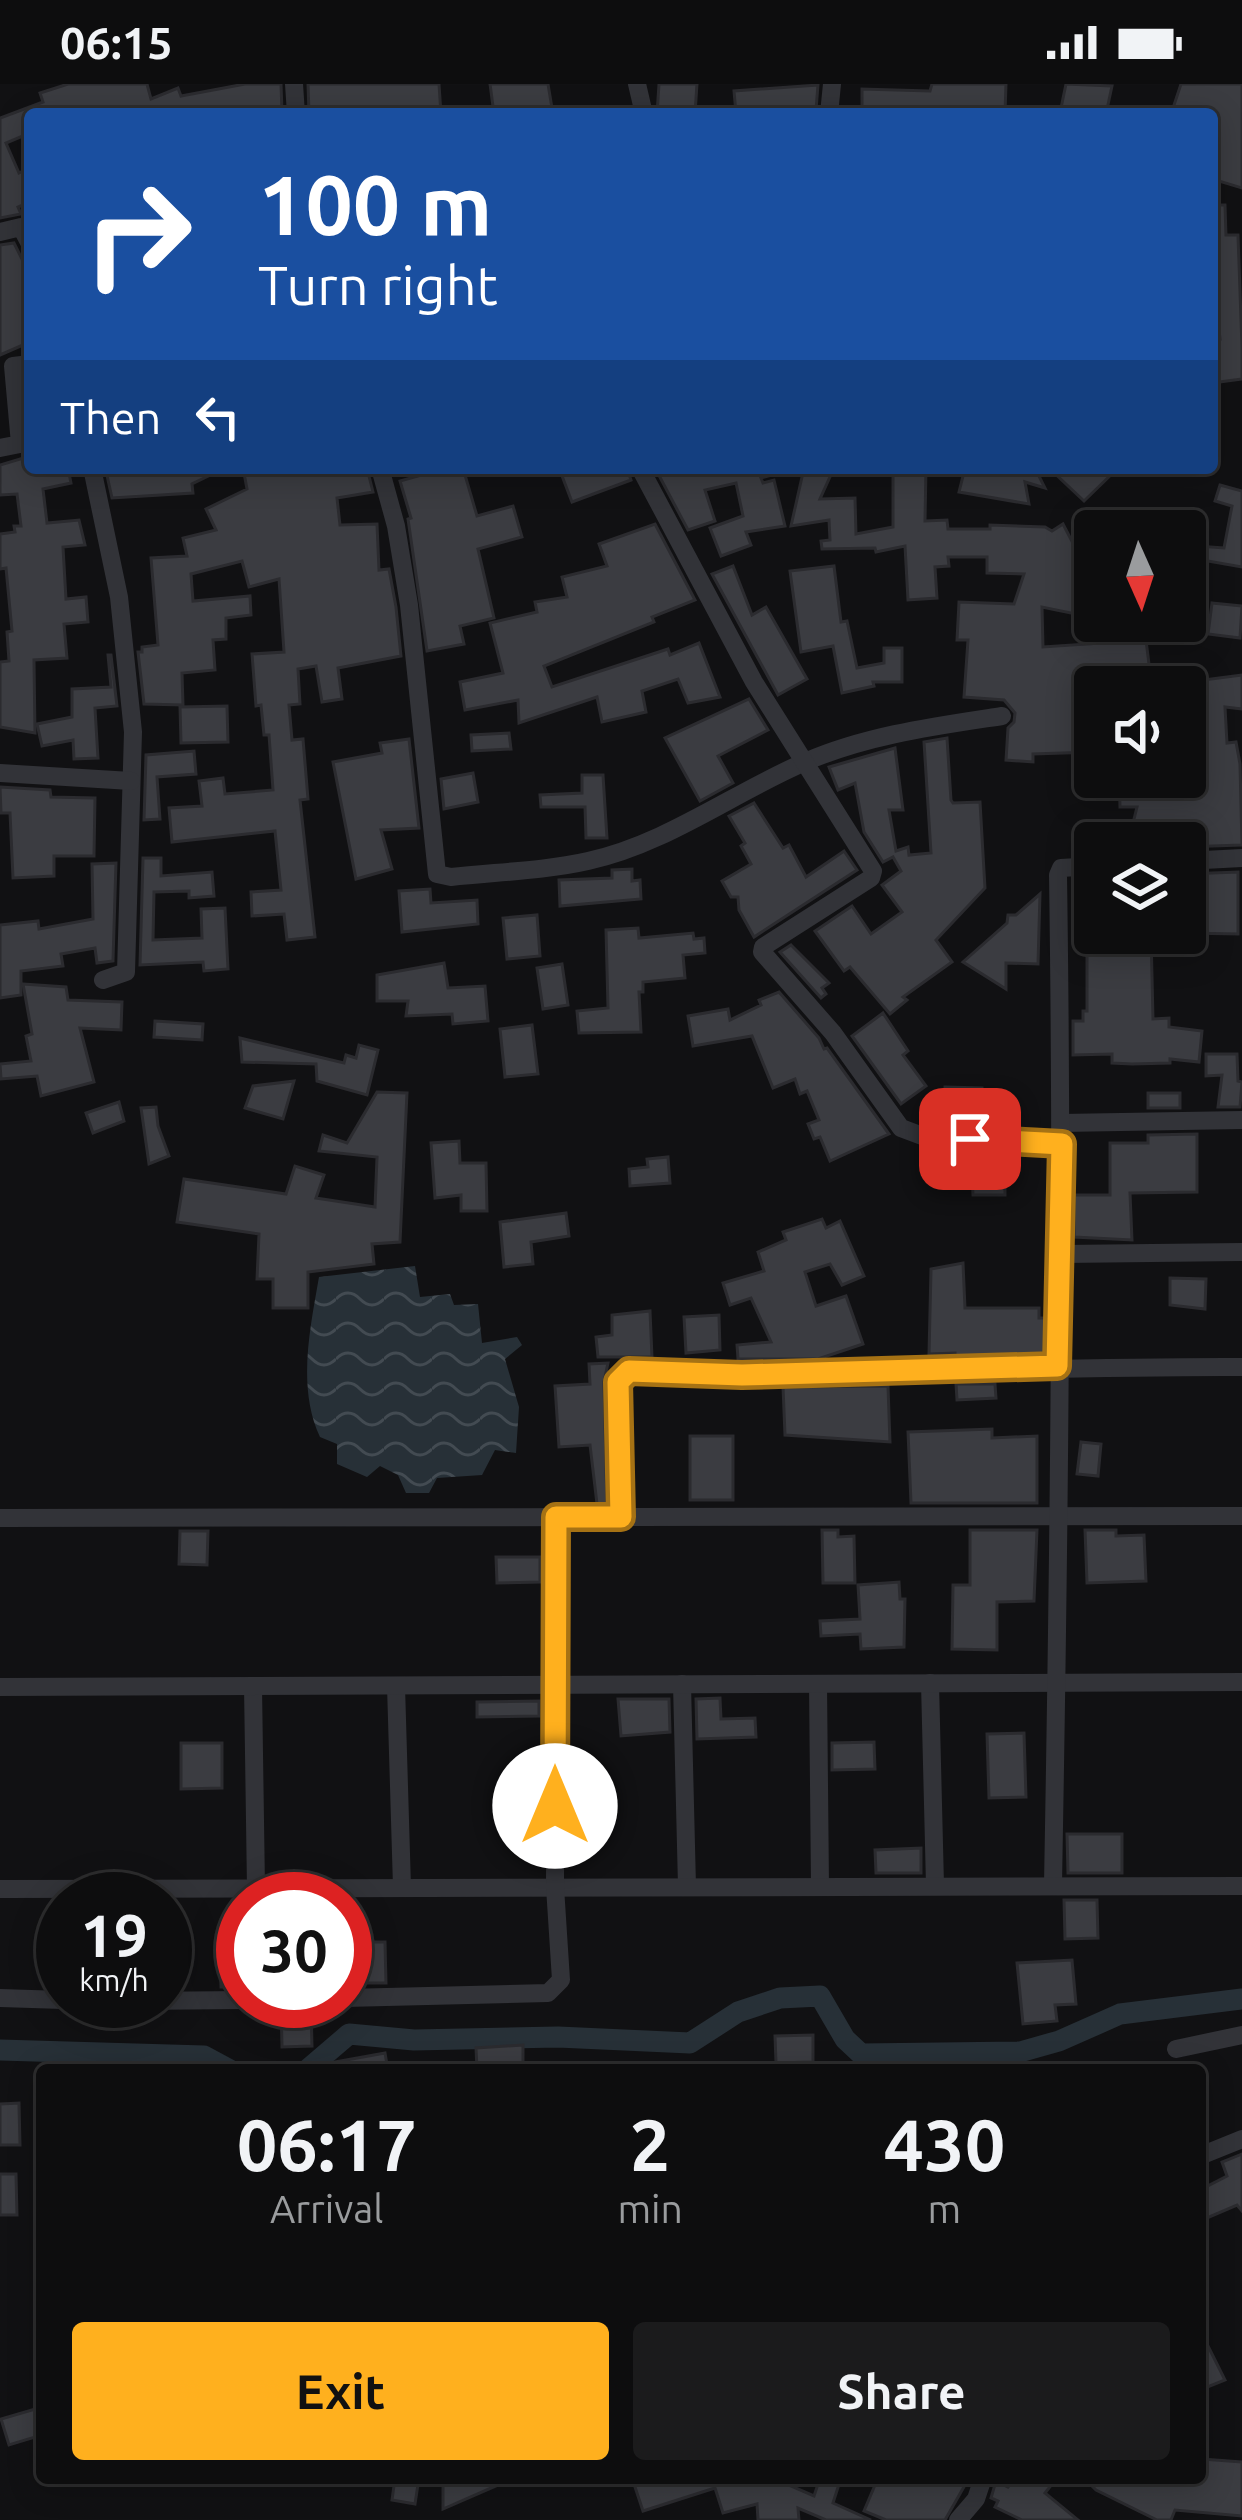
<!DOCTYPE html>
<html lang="en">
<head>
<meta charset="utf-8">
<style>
  body { margin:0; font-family:Ubuntu,sans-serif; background:#1b1b1c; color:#f1f3f6; height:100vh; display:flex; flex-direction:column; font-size:45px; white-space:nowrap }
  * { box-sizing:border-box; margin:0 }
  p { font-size:39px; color:#9a9c9e }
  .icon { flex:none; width:66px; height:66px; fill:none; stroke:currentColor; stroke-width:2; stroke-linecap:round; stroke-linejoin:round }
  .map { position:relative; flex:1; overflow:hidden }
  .panel { position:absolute; left:36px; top:1980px; width:1170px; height:420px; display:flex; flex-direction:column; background:#0d0d0e; border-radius:12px; box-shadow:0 6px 30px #0003,0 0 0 3px #2d2d2e }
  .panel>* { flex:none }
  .hud { position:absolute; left:24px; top:24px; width:1194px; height:366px; border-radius:12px; box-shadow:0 6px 30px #0003,0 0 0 3px #2d2d2e; background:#1a4fa0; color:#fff; overflow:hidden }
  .needle { width:78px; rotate:177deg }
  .controls { position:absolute; left:1074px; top:426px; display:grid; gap:24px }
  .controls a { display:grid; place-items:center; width:132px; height:132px; border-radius:12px; background:#0d0d0e; box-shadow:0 6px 30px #0003,0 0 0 3px #2d2d2e; font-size:60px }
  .speed { position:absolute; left:36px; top:1788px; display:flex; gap:24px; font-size:60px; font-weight:700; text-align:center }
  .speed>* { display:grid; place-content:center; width:156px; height:156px; border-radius:50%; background:#0d0d0e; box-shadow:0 6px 30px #0003,0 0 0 3px #2d2d2e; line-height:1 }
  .speed small { font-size:30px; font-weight:400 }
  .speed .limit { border:18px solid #d22; background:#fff; color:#111 }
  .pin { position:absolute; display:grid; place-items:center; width:102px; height:102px; color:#fff; margin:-51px; border-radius:24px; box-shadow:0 6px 18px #0006 }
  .me { position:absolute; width:132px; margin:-66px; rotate:0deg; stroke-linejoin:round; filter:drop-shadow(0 0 9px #0008) }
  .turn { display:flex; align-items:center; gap:42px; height:252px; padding:0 36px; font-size:54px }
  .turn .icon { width:156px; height:156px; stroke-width:2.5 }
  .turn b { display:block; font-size:84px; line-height:102px }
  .then { display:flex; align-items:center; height:114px; padding:0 36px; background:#0003; gap:24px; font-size:45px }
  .eta { display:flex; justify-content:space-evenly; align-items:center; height:204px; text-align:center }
  .eta b { font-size:72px; font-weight:600; line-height:84px }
  .button { display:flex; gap:24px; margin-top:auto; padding:24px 36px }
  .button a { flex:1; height:138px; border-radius:12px; background:#ffb01e; color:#111; font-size:48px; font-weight:600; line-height:138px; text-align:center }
  .button a+a { background:#1b1b1c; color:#f1f3f6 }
  .status { display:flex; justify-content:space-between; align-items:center; height:84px; padding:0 60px; background:#0d0d0e; direction:ltr }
  .status svg { height:33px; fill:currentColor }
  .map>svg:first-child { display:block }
</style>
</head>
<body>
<div class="status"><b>06:15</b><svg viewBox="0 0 49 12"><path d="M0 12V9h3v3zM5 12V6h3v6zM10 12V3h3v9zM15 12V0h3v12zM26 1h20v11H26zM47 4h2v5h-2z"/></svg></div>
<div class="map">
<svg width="1242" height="2436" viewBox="0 0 1242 2436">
  <defs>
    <pattern id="water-waves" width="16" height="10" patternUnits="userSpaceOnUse" patternTransform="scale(3)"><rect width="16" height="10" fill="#273037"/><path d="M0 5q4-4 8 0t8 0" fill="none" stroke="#434b52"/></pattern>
  </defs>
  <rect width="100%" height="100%" fill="#111113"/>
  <path fill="url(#water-waves)" d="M415 1182 420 1213 450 1210 454 1221 478 1220 482 1259 517 1253 522 1261 505 1275 519 1323 516 1369 495 1366 482 1391 437 1394 429 1409H406L398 1391 380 1382 367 1393 337 1380V1360L320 1353C297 1304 310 1245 319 1193Z"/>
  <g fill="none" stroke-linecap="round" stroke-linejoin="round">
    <g stroke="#273037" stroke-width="21">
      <polyline points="0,1966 204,1972 230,1986"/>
      <polyline points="307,1986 349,1950 414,1956 558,1953 690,1959 738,1928 780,1914 820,1912 845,1955 861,1970 1020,1968 1059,1957 1120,1930 1242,1915"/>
    </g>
  </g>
  <g fill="#3b3c41" stroke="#2b2b2f" stroke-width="3">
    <polygon points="68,0 147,0 151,15 178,4 181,12 245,0 281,0 282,27 30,30 30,49 6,59 19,89 23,87 30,101 30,118 18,123 21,130 0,134 0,34 43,18 40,9"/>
    <polygon points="308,0 439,0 441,30 309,30"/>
    <polygon points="490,0 548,0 553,30 494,30"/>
    <polygon points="659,0 697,0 695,30 657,30"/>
    <polygon points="932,0 1006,0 1005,30 862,30 862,5 930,7"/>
    <polygon points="1066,0 1112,2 1106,30 1061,24"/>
    <polygon points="1181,0 1242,0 1242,104 1212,95 1212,30 1171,30"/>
    <polygon points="818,1 816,26 736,30 734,7"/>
    <polygon points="1212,121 1225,121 1226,151 1238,151 1242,263 1242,295 1212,299 1212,255 1220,255 1216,221 1212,221"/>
    <polygon points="14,159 30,191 30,258 0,271 0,161"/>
    <polygon points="30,372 30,384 68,384 71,399 43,405 47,439 79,436 85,461 63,463 66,515 86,513 88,538 64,540 67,574 34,576 35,649 0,643 0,578 9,577 7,548 12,547 6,484 0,485 0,450 15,448 14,442 21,442 17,410 0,411 0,381"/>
    <polygon points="143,384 225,384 192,400 193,409 112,414 106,387"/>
    <polygon points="243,384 315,384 316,389 367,384 373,408 337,414 340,441 377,440 379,486 389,485 396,523 401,572 338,584 342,615 322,618 316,582 298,585 300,620 289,621 292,656 303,655 308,715 300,716 315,853 287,856 284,830 252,832 251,808 281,806 275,747 172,758 169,724 202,722 199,697 223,694 225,710 273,706 269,651 264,651 261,621 256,622 252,570 284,568 279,495 249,503 242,477 191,490 193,517 250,512 251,531 226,534 226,555 213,556 215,586 182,589 183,621 144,620 138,568 142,568 142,563 158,561 151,474 187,472 183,454 216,446 206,425 247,405"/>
    <polygon points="446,384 463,384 477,432 513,422 522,453 478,465 494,534 460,542 464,560 427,567 408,435 411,434 400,397"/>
    <polygon points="559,384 627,384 631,396 572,418"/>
    <polygon points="655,384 775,384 776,390 761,394 763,399 774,396 785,442 746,448 751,461 721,472 710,444 743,432 736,399 705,406 715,437 688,446"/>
    <polygon points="804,384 834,384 820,415 855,414 856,450 893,443 893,384 926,384 925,437 947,436 948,445 990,445 990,441 1045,443 1052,447 1063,440 1076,465 1095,456 1095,534 1042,523 1043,563 1146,556 1151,596 1128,599 1127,589 1092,591 1094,668 1033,670 1033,678 1006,676 1008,644 1014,638 1015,629 1004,616 964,613 968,556 957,556 959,518 1014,520 1024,490 987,489 987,473 948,473 949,482 935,483 937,514 908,516 905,462 876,468 875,464 822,465 821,457 830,456 829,436 791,442"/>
    <polygon points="965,384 1035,384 1045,404 1025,398 1029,420 959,408"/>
    <polygon points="1049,384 1118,384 1084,417"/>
    <polygon points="1220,401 1242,407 1242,483 1185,473 1185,461 1224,464 1232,422 1215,417"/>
    <polygon points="1140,427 1150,447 1100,447"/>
    <polygon points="655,440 695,516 652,533 654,538 544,582 552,603 668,565 670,571 699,559 720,613 688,619 678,595 642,607 646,628 602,638 597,613 519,639 518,616 465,626 460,598 503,589 490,539 537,528 535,518 567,513 562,493 607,482 599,460"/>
    <polygon points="733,482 752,531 766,523 807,595 778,611 712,490"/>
    <polygon points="834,482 841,538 847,537 857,584 884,579 884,564 902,564 902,598 873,598 874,602 842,609 833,562 801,568 790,487"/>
    <polygon points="1212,519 1242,522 1240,554 1208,550"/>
    <polygon points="108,571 111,571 117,622 95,624 98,674 74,675 73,656 42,662 37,640 72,633 72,605 111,603"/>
    <polygon points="1242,591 1242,625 1225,623 1227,659 1236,658 1240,680 1242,761 1185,763 1185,759 1130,751 1137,723 1120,723 1119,693 1185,693 1185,618 1200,618 1203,596"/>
    <polygon points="749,615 768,646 718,672 733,699 700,717 665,654"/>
    <polygon points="227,622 228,658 181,659 180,623"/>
    <polygon points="509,649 511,665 472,667 471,651"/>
    <polygon points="947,654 951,716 953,719 980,718 985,804 936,856 952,878 903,913 907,916 890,930 850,883 844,887 815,847 852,822 871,850 902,828 882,801 901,787 893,773 883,778 864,748 855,699 838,706 829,683 895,664 903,726 889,726 896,767 908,763 909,771 931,769 924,658"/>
    <polygon points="409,655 419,744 381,746 392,785 356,795 333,678 382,669 380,659"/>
    <polygon points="194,667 196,690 157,693 160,735 144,736 146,671"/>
    <polygon points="473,689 478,718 444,725 441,695"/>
    <polygon points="582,691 603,691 607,754 586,754 585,723 541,723 540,711 582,709"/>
    <polygon points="0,703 50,706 51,713 95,714 94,772 54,772 54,792 13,794 10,729 1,729"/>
    <polygon points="754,719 783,764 789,761 806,793 844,767 857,786 754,853 739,826 738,813 731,813 722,797 751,780 741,762 745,759 729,732"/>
    <polygon points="143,774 161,774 161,792 212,788 214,812 189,814 189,807 154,808 153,856 202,854 201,825 225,824 228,885 204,887 203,878 140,881"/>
    <polygon points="116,779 113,877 97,879 95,864 61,870 63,882 21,887 21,911 0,914 0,841 38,837 39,845 93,835 92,780"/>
    <polygon points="632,785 632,797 640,796 641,815 560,822 559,796 612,794 612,786"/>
    <polygon points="1238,788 1238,850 1185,849 1185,790"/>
    <polygon points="430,805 431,819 477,816 478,840 402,848 399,807"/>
    <polygon points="1040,810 1038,880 1006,879 1006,905 963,878 1007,839 1008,831 1016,831"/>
    <polygon points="537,831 540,872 507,875 503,834"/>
    <polygon points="638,844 639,854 693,849 694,855 704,854 705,869 683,871 685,894 643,898 643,908 639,908 641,948 579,949 577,927 608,924 606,846"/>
    <polygon points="1101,849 1151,849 1153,935 1169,934 1169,943 1202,947 1199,978 1170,975 1170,979 1132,980 1112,979 1112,970 1073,971 1073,937 1083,937 1083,927 1087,927 1087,861 1101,861"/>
    <polygon points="791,861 829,899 822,904 826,910 821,914 780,868"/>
    <polygon points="444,879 448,904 485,902 488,937 453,940 452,930 406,932 408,917 377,917 377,891"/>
    <polygon points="562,880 568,921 543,925 537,884"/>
    <polygon points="23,900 66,903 68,916 122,918 121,946 80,944 94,998 41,1012 37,992 1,995 0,980 31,977 26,952 32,950"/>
    <polygon points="779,908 819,954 824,965 827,964 889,1050 830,1077 820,1053 814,1055 808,1040 819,1036 807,1007 800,1010 795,995 773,1004 752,952 693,962 688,932 728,925 730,936 761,921 759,916"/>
    <polygon points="883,929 908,967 903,971 926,1002 901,1020 852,952"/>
    <polygon points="155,937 203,940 202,956 154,953"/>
    <polygon points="532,941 538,990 505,993 500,945"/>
    <polygon points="240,954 344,979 346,971 356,974 359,961 378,966 367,1011 317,997 316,980 242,978"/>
    <polygon points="1206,970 1237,970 1238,997 1242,998 1240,1023 1218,1023 1222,991 1206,992"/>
    <polygon points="294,997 283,1035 245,1024 253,1002"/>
    <polygon points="945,1003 982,1004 982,1042 945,1041"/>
    <polygon points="377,1008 407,1009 400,1158 372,1160 374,1180 308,1188 308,1224 273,1224 273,1195 257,1195 259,1150 177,1138 184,1095 286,1110 295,1082 324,1091 316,1114 375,1123 377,1073 319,1067 323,1051 347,1059"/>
    <rect x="1148" y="1009" width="32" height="15"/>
    <polygon points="119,1018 124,1037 93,1049 86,1029"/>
    <polygon points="156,1023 158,1042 169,1072 149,1080 141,1024"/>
    <polygon points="1197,1050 1197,1108 1130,1109 1132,1156 1074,1153 1074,1111 1110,1111 1110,1059 1148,1059 1148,1051"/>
    <polygon points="459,1057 460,1079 486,1079 487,1127 461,1127 461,1111 435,1114 431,1059"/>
    <polygon points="971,1069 1005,1071 1005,1111 973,1111"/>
    <polygon points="668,1073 670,1099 630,1102 629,1085 648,1083 647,1075"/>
    <polygon points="566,1129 569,1152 531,1158 533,1180 504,1183 500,1138"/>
    <polygon points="822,1135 826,1144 840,1137 864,1192 842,1201 830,1180 805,1188 816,1222 846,1212 863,1260 818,1275 738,1275 737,1261 771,1258 751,1214 730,1221 723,1199 764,1187 758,1168 786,1156 783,1148"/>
    <polygon points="963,1179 965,1224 1039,1224 1039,1234 1046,1234 1046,1271 955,1273 955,1269 929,1270 931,1185"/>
    <polygon points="1170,1194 1206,1195 1205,1225 1170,1221"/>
    <polygon points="650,1227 652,1273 598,1273 596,1253 612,1251 612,1231"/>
    <polygon points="719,1231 720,1266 686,1269 684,1233"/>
    <polygon points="608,1279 604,1298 607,1420 597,1420 590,1361 559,1363 555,1302 590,1300 589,1280"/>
    <polygon points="956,1300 995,1300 996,1314 957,1316"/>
    <polygon points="888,1302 890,1358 785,1351 783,1303"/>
    <polygon points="992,1345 992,1354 1037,1352 1037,1419 911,1419 908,1348"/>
    <rect x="690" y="1352" width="43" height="64"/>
    <polygon points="1081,1358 1101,1360 1098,1392 1077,1390"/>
    <polygon points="822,1446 838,1446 838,1453 854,1452 855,1499 823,1499"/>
    <polygon points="970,1446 1037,1446 1034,1517 997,1518 997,1566 952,1565 953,1501 970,1501"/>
    <polygon points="1085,1446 1116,1446 1116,1452 1144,1451 1146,1497 1087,1499"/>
    <polygon points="180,1447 208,1447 207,1481 179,1480"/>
    <polygon points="496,1473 540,1473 540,1498 497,1499"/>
    <polygon points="899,1498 900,1515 905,1515 904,1563 861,1565 860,1550 821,1552 820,1537 860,1535 858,1501"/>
    <polygon points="720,1614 721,1635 755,1634 756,1653 697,1655 696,1615"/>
    <polygon points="618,1615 669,1615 670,1648 621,1652"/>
    <polygon points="539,1617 539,1632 477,1633 477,1618"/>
    <polygon points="1024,1649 1026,1713 989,1714 987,1650"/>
    <polygon points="874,1658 875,1685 832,1686 832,1659"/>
    <polygon points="181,1659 222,1659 222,1704 181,1705"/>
    <polygon points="1067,1750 1122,1750 1122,1789 1068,1789"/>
    <polygon points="921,1764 921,1789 876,1789 875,1766"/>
    <polygon points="1064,1816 1097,1816 1098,1854 1065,1855"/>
    <polygon points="355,1858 385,1858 386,1899 356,1899"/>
    <polygon points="243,1863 243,1903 221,1903 220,1864"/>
    <polygon points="1072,1876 1076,1920 1055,1921 1057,1937 1023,1940 1017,1879"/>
    <polygon points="281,1921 311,1921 312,1962 282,1963"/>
    <polygon points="813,1951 813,1978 776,1979 775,1952"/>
    <polygon points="523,1961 523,1979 493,1980 494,1986 477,1986 476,1964"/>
    <polygon points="385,1969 388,1986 336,1986 335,1978"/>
    <polygon points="19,2019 20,2061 0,2061 0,2020"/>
    <polygon points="1242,2070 1242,2127 1237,2121 1200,2137 1200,2106 1227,2092 1222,2078"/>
    <polygon points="0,2090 16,2090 17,2131 0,2131"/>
    <polygon points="1200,2246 1225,2296 1200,2306"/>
    <polygon points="42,2323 42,2351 9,2361 1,2335"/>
    <polygon points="1202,2375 1242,2378 1242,2432 1175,2426 1171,2436 1157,2436 1096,2406 1084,2394 1200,2394"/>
    <polygon points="395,2394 419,2394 415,2420 392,2416"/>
    <polygon points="443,2394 514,2394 443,2425"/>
    <polygon points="632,2394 786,2394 784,2399 814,2412 820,2394 841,2394 833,2419 871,2436 826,2436 798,2424 799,2436 758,2436 757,2420 723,2429 715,2404 643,2427"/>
    <polygon points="878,2394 969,2394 945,2436 886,2436 864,2427"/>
    <polygon points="1015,2394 1057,2394 1045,2409 1078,2436 1022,2436 995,2423 998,2417 991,2414 996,2397 1008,2403"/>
  </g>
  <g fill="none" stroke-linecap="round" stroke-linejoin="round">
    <g stroke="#323338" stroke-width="18">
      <polyline points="294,0 296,30"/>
      <polyline points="637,0 644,30"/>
      <polyline points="829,30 832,0"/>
      <polyline points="0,148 21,143 30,160"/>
      <polyline points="0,364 20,360 13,282 30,280"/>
      <polyline points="92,384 119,513 133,648 126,888 103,896"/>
      <path d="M380 384 396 442 409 521 437 790 451 793C495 788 544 787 588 777 666 760 733 709 805 678 867 651 936 642 1002 632"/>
      <polyline points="640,384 754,598 873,787 871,794 763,863 762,868 833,949 901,1044 925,1053 1062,1060"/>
      <polyline points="0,689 131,697"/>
      <polyline points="1185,777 1242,774"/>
      <polyline points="1061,1039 1242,1036"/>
      <polyline points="1062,1170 1242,1168"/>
      <path d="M621 1433 618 1298 629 1287C833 1294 1038 1282 1242 1283"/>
      <polyline points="0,1434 1242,1432"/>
      <polyline points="930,1599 935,1801"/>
      <polyline points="682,1600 687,1802"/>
      <polyline points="818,1600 820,1802"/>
      <polyline points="253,1602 256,1804"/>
      <polyline points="396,1602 402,1803"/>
      <polyline points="0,1603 1242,1598"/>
      <path d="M1053 1801C1059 1464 1063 1128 1058 791L1061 784 1095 782"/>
      <polyline points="0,1805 1242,1802"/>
      <polyline points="0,1914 63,1916"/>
      <polyline points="345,1914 548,1909 561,1896 555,1803 556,1433"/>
      <polyline points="134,1917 243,1916"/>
      <polyline points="1176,1965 1242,1951"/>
      <polyline points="1200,2072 1242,2055"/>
      <polyline points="958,2436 976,2415 983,2394"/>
    </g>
  </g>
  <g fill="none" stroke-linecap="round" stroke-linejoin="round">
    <defs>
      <polyline id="route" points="555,1722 556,1433 621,1433 618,1298 629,1287 742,1291 1057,1282 1062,1060 970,1055"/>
    </defs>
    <use href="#route" stroke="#a67214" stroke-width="30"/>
    <use href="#route" stroke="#ffb01e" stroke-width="21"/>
  </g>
</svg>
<div class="controls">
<a><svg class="needle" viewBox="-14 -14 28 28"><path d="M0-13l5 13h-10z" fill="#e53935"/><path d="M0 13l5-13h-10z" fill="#9a9c9e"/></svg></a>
<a><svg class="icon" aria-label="sound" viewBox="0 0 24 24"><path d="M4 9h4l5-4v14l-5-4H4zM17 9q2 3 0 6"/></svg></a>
<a><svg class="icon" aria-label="layers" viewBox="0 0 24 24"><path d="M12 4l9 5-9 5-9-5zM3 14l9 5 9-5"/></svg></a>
</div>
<div class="speed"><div>19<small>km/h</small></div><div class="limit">30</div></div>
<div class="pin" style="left:970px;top:1055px;background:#d93025"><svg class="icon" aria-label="arrive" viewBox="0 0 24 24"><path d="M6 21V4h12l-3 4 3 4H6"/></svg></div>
<svg class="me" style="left:555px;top:1722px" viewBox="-20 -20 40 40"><circle r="19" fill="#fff"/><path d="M0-13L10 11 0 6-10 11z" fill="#ffb01e"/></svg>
<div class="hud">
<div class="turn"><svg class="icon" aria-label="right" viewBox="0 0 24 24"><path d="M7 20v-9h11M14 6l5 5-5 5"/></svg><div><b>100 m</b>Turn right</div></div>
<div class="then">Then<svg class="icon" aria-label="left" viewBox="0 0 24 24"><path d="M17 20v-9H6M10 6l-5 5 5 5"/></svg></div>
</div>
<section class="panel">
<div class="eta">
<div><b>06:17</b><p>Arrival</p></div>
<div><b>2</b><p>min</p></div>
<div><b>430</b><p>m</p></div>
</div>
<div class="button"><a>Exit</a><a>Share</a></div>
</section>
</div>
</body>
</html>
